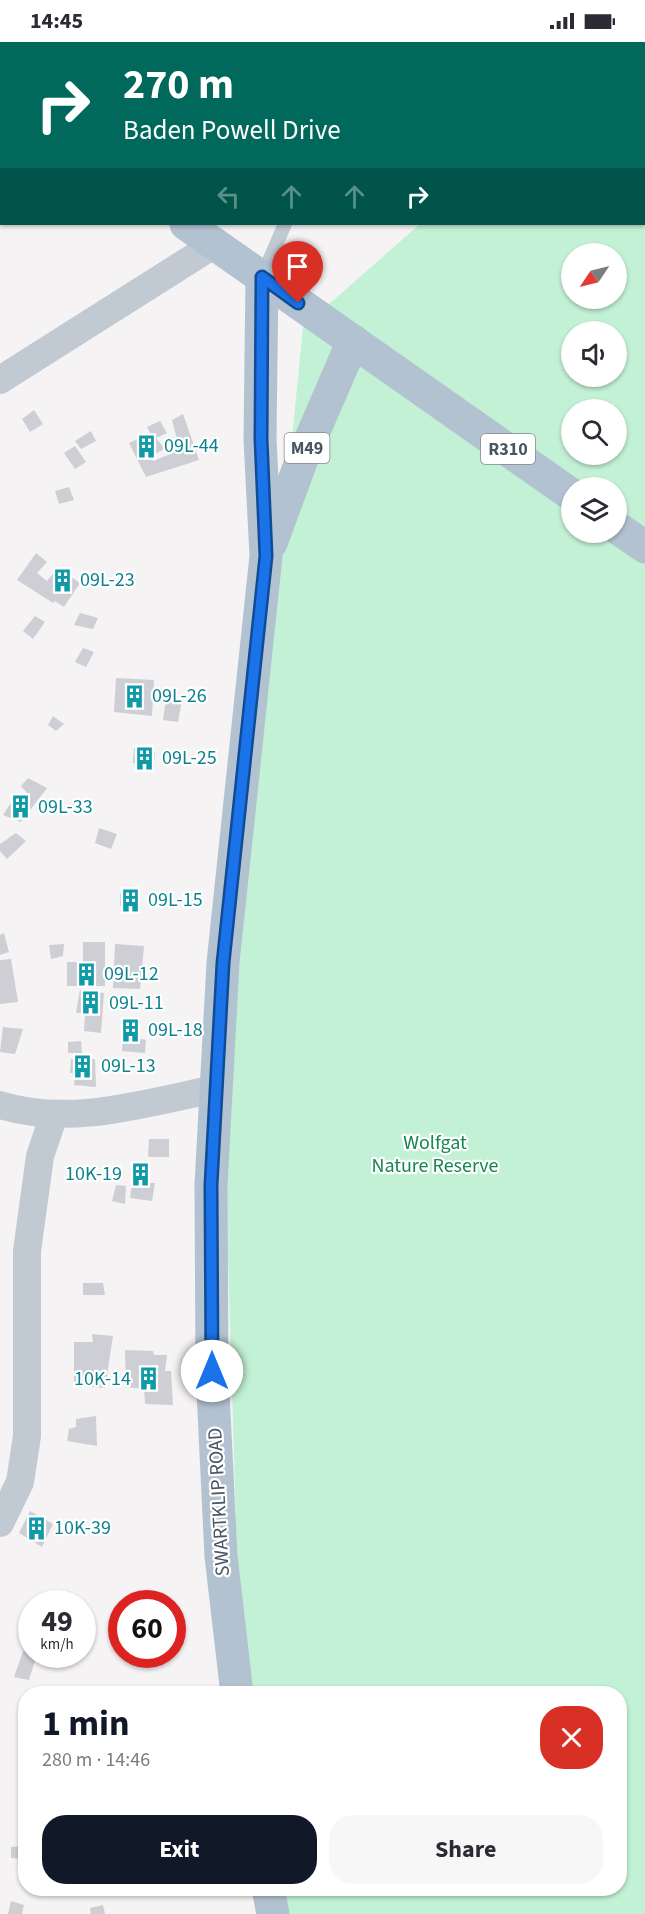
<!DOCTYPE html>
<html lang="en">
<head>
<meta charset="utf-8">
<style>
  body { margin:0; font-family:"Source Sans 3",sans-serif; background:#f7f7f7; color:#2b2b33; height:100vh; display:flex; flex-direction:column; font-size:22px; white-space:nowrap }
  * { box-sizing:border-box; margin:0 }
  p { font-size:20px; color:#7c7c81 }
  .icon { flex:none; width:33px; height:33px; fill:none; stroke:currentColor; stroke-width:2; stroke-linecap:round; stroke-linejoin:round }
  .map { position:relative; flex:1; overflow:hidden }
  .side { position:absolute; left:18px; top:1644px; width:609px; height:210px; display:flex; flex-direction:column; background:#fff; border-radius:24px; box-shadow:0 2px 4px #0004 }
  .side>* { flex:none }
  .banner { position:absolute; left:0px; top:0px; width:645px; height:183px; box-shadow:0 2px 4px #0004; background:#00695c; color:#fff; overflow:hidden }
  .needle { width:39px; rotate:235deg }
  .controls { position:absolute; left:561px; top:201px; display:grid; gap:12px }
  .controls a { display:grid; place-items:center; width:66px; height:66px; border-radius:50%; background:#fff; box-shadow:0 2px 4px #0004; font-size:30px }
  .speed { position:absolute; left:18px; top:1548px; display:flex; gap:12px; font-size:30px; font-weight:700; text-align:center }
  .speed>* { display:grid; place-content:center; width:78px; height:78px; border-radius:50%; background:#fff; box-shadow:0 2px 4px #0004; line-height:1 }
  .speed small { font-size:15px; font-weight:400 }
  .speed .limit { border:9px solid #d22; background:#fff; color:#111 }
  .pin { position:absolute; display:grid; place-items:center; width:51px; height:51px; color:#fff; margin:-62px -26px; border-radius:50% 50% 50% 0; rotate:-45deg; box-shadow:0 0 6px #0007 }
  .pin .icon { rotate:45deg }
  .me { position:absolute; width:66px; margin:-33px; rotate:0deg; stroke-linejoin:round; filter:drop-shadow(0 0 4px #0008) }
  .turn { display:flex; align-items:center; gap:21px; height:126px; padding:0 24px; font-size:27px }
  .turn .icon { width:78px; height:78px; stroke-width:2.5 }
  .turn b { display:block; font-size:42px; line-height:51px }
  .lanes { display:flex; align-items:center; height:57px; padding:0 24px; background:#0003; justify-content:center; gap:30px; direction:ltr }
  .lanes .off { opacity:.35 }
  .round { display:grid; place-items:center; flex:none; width:63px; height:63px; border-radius:24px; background:#f7f7f7 }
  .headline { display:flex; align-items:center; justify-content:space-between; height:102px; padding:0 24px }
  h1 { font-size:36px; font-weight:700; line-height:45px; color:#111827 }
  .button { display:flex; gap:12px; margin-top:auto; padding:12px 24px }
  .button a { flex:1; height:69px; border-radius:24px; background:#111827; color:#fff; font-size:24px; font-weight:700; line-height:69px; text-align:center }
  .button a+a { background:#f7f7f7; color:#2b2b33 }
  .status { display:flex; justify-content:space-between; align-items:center; height:42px; padding:0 30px; background:#fff; direction:ltr }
  .status svg { height:16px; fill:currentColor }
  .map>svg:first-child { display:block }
</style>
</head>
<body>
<div class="status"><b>14:45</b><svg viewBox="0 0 49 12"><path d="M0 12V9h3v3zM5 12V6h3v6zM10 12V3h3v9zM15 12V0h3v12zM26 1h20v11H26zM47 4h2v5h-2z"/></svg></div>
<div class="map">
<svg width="645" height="1872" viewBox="0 0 645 1872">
  <rect width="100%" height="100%" fill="#f5f3f3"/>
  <path fill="#c3f1d5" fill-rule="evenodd" d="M627 0H645V1872H265L260 1847 620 1846V1652H241L224 1079 303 285 420 182H644V2L625 1ZM572 212H616V256H572ZM572 290H616V334H572ZM572 368H616V412H572ZM572 446H616V490H572Z"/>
  <g fill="#cdcfd5">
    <polygon points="34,368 43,382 30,390 22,377"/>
    <polygon points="183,372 199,418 146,435 129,401 150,391 147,385 160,379 167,391 156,396 165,407 150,414 153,419 180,408 172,378"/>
    <polygon points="91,389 96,399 81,407 75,399"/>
    <polygon points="75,404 86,420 75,427 64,411"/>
    <polygon points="69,445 74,458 59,462 55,449"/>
    <polygon points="36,511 47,520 37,531 47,539 58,526 80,541 64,565 55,559 53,561 17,538"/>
    <polygon points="80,571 98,576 93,587 74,583"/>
    <polygon points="35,574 45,580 33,597 23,589"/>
    <polygon points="83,606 94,610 86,625 75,620"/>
    <polygon points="116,636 154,638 152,674 114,670"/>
    <polygon points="166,657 182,658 178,680 163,678"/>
    <polygon points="53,674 64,682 56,689 48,683"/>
    <polygon points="134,706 155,710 154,724 133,721"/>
    <polygon points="28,736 47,746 21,780 3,773 16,753 25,757 28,752 21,744"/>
    <polygon points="99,786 117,792 111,807 95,801"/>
    <polygon points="16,791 26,799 7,817 0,809 0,802"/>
    <polygon points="140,851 139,865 120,864 120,852"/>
    <polygon points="4,891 9,910 0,913 0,893"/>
    <polygon points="83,900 105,900 105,944 67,944 67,920 83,920"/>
    <polygon points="64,902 63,914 51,917 49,903"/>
    <polygon points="115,902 144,904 140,947 113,946"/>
    <polygon points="11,917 18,960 0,962 0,918"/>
    <polygon points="80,948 104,951 101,991 84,989 85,971 76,971"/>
    <polygon points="124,978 138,980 136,996 146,998 145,1011 122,1009"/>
    <polygon points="3,985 23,987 15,1012 0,1010"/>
    <polygon points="81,999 82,1011 68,1011 68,1000"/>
    <polygon points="71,1017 95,1017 96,1045 74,1043 75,1031 70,1031"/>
    <polygon points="149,1097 169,1097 169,1115 148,1115"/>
    <polygon points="135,1120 149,1123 147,1141 155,1141 152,1159 130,1156"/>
    <polygon points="116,1143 126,1144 125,1162 112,1159"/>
    <polygon points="83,1241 103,1241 105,1253 83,1253"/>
    <polygon points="92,1292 113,1294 105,1346 74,1343 74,1300 93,1300"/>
    <polygon points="125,1308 153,1309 154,1313 167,1313 165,1329 171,1329 173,1363 145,1362 144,1347 126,1345"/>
    <polygon points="96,1374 97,1404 67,1399 69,1387 76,1385 76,1377"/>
    <polygon points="30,1469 53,1482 42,1505 19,1491"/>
    <polygon points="24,1607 32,1609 32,1612 37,1612 29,1638 14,1635"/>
    <polygon points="23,1804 23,1817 11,1816 11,1805"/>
    <polygon points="11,1859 24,1863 22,1872 8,1872"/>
    <polygon points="103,1863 105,1872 91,1872 90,1866"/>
  </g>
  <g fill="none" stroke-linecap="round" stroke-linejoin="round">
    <g stroke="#c1cad2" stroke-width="14">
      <polyline points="355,2 356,0"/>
      <polyline points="262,235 285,182"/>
    </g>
    <g stroke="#c1cad2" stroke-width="28">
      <polyline points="0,338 215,202"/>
      <path d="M0 1063C71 1085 145 1061 215 1047"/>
      <polyline points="0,1481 20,1440 27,1394 27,1209 40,1114 54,1073"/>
    </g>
    <g stroke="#b3c2d1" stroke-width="33">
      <polyline points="0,45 2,46"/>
      <polyline points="186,182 572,453"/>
      <polyline points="616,485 645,505"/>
      <polyline points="271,501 302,417 353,299"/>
      <polyline points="237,1652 221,1514 212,1329 211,1143 223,921 266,514 260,397 262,235"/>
      <polyline points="268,1846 273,1872"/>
    </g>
  </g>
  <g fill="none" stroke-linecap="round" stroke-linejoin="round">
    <defs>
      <polyline id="route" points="212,1329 211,1143 223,921 266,514 261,397 262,235 298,261"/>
    </defs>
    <use href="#route" stroke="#114b97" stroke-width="15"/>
    <use href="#route" stroke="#1a73e8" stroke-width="10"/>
  </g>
  <defs>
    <symbol id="building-bare" viewBox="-9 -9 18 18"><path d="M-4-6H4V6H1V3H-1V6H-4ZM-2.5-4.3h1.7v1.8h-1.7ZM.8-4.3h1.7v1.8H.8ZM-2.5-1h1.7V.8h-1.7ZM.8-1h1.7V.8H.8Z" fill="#0f9aa8" stroke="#fff" stroke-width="2.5" paint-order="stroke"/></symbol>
  </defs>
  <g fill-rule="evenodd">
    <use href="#building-bare" x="130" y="388" width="33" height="33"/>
    <use href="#building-bare" x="46" y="522" width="33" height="33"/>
    <use href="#building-bare" x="118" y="638" width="33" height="33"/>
    <use href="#building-bare" x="128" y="700" width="33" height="33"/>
    <use href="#building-bare" x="4" y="748" width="33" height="33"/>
    <use href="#building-bare" x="114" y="842" width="33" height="33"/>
    <use href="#building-bare" x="70" y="916" width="33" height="33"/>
    <use href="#building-bare" x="74" y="944" width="33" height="33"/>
    <use href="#building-bare" x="114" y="972" width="33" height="33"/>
    <use href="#building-bare" x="66" y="1008" width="33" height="33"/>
    <use href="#building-bare" x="124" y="1116" width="33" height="33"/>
    <use href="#building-bare" x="132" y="1320" width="33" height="33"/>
    <use href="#building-bare" x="20" y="1470" width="33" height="33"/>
  </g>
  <g text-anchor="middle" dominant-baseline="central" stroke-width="4.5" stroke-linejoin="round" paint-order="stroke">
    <g fill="#fff" stroke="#808990" stroke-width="1.5">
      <rect x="284.5" y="391" width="45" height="30" rx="4.5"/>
      <rect x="481" y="392" width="54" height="30" rx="4.5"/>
    </g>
    <g font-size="18" font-weight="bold" fill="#4a5661">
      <text x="307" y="406">M49</text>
      <text x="508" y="407">R310</text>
    </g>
    <g font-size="20" fill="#0d838f" stroke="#fff" text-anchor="start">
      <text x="164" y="404">09L-44</text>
      <text x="80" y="538">09L-23</text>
      <text x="152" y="654">09L-26</text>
      <text x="162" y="716">09L-25</text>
      <text x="38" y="765">09L-33</text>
      <text x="148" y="858">09L-15</text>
      <text x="104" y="932">09L-12</text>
      <text x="109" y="961">09L-11</text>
      <text x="148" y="988">09L-18</text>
      <text x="101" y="1024">09L-13</text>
      <text x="122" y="1132" text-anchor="end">10K-19</text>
      <text x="131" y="1337" text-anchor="end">10K-14</text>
      <text x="54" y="1486">10K-39</text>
    </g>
    <g font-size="20" fill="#17864f" stroke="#fff">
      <text x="435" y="1101">Wolfgat<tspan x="435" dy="23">Nature Reserve</tspan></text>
    </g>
    <g font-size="20" fill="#4a5661" stroke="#fff">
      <text transform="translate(219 1460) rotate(-93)">SWARTKLIP ROAD</text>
    </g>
  </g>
</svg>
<div class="controls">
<a><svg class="needle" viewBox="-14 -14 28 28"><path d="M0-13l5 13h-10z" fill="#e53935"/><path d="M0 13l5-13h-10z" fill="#7c7c81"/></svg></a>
<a><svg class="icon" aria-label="sound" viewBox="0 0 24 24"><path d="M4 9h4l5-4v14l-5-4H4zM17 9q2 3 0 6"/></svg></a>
<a><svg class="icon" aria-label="search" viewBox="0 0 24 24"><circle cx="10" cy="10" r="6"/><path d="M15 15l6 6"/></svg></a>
<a><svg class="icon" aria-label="layers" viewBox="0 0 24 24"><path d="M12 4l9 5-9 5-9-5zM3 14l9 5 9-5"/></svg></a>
</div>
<div class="speed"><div>49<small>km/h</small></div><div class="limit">60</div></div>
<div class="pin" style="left:298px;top:261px;background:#d93025"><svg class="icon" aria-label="arrive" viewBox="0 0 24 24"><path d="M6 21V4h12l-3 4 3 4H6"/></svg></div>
<svg class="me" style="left:212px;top:1329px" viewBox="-20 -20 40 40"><circle r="19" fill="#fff"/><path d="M0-13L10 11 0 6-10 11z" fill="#1a73e8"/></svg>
<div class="banner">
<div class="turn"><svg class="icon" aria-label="right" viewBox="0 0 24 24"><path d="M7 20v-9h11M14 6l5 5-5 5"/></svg><div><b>270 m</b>Baden Powell Drive</div></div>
<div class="lanes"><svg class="icon off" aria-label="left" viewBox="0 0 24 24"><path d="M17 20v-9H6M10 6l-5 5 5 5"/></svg><svg class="icon off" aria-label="ahead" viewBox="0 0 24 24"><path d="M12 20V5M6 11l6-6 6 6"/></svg><svg class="icon off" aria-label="ahead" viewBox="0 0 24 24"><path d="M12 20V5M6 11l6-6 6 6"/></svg><svg class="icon" aria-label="right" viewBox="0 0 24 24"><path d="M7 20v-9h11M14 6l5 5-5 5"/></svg></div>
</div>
<section class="side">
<div class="headline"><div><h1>1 min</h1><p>280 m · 14:46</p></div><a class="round" style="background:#d93025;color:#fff"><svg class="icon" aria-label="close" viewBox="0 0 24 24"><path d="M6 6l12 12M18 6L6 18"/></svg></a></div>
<div class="button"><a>Exit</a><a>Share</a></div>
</section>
</div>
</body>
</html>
